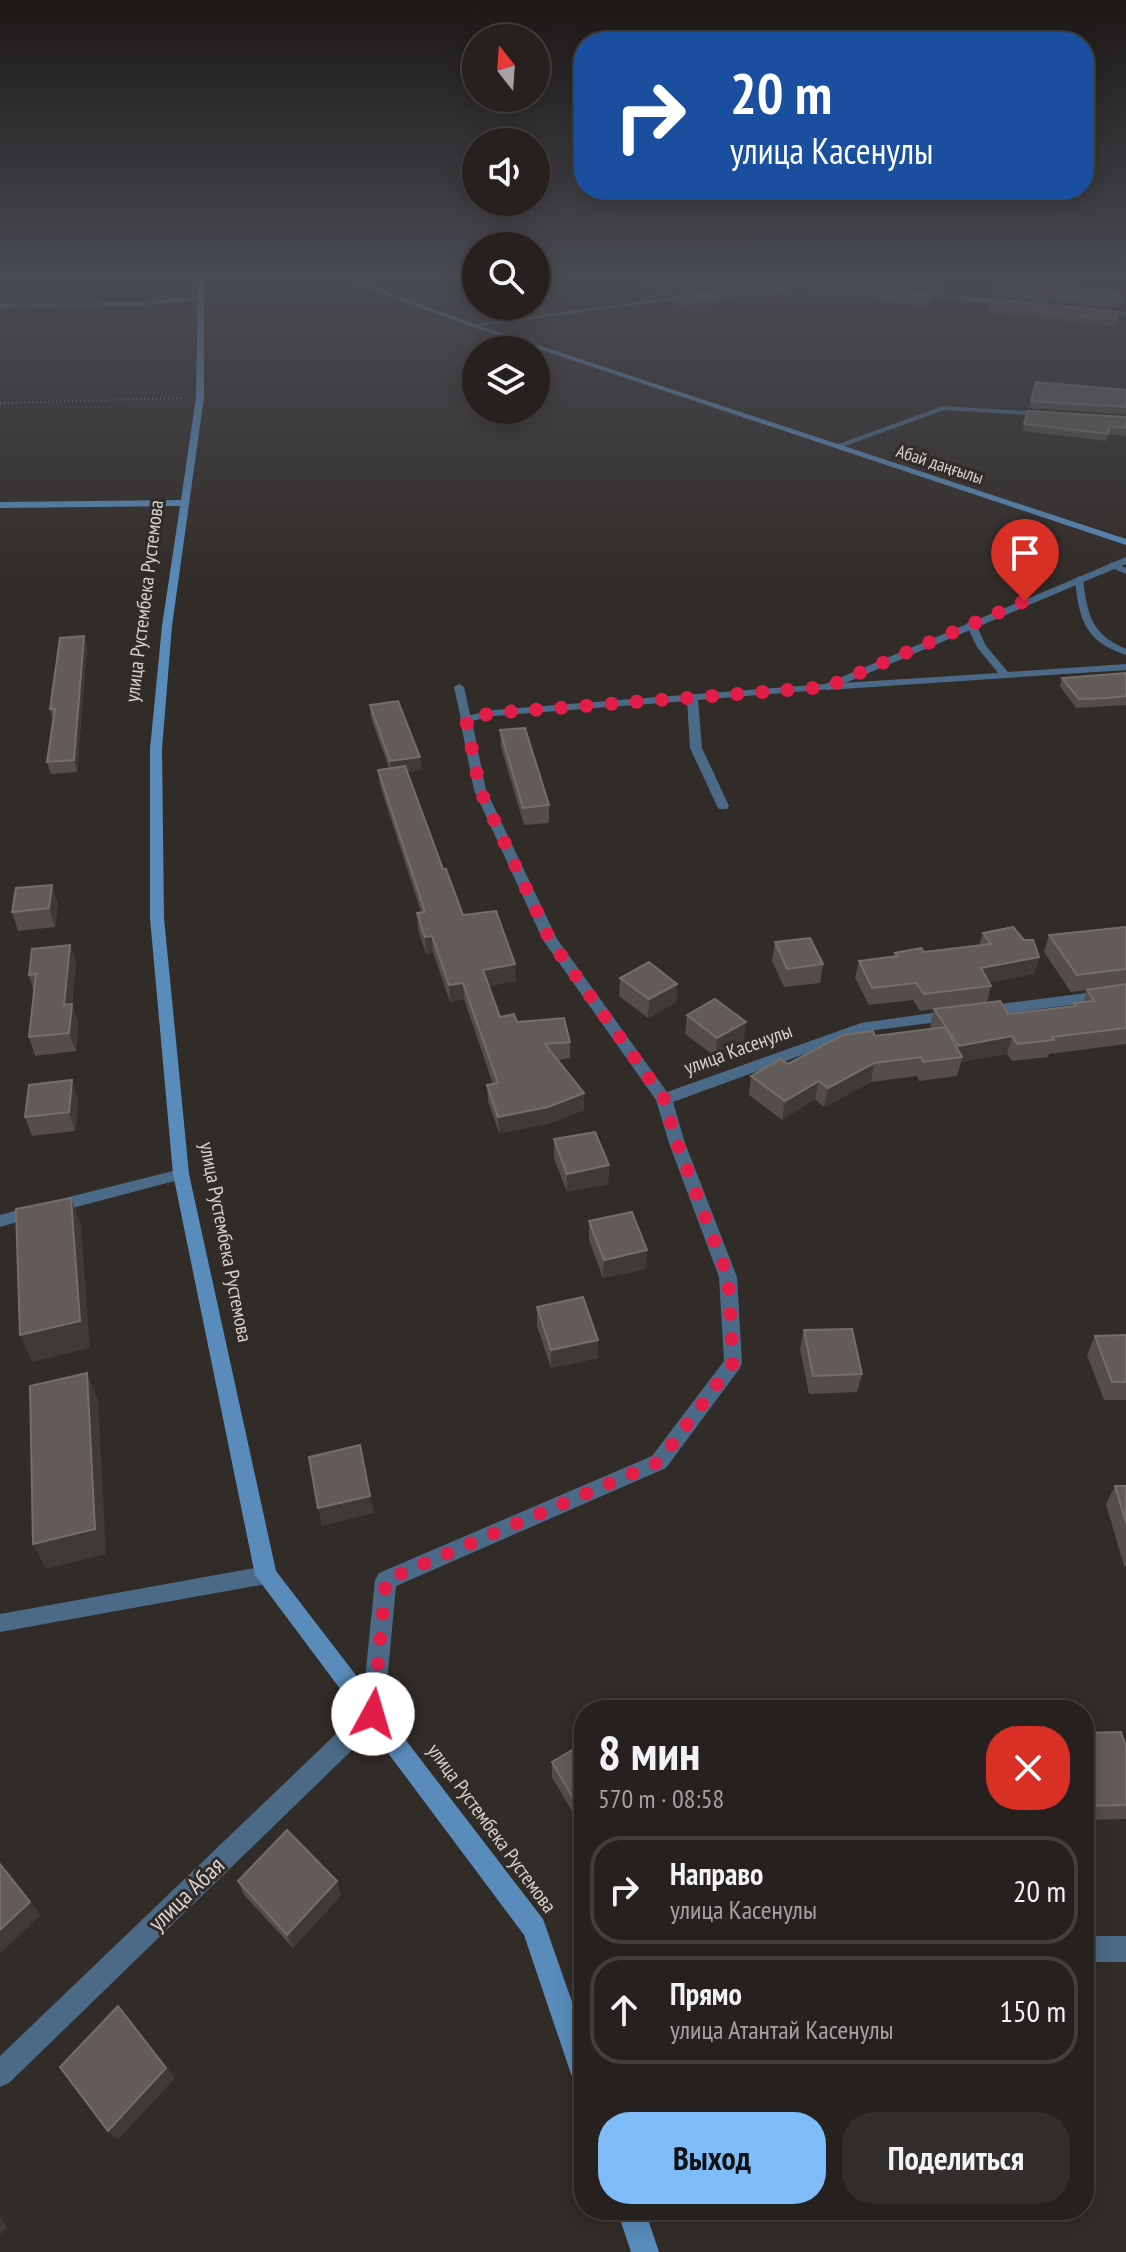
<!DOCTYPE html>
<html lang="ru">
<head>
<meta charset="utf-8">
<style>
  body { margin:0; font-family:"PT Sans Narrow",sans-serif; background:#322e2b; color:#f1f3f6; height:100vh; display:flex; flex-direction:column; font-size:30px; white-space:nowrap }
  * { box-sizing:border-box; margin:0 }
  p { font-size:26px; color:#a4a3a4 }
  .icon { flex:none; width:44px; height:44px; fill:none; stroke:currentColor; stroke-width:2; stroke-linecap:round; stroke-linejoin:round }
  .map { position:relative; flex:1; overflow:hidden }
  .drawer { position:absolute; left:574px; top:1700px; width:520px; height:520px; display:flex; flex-direction:column; background:#26211e; border-radius:32px; box-shadow:0 4px 20px #0003,0 0 0 2px #423e3c }
  .drawer>* { flex:none }
  .banner { position:absolute; left:574px; top:32px; width:520px; height:168px; border-radius:32px; box-shadow:0 4px 20px #0003,0 0 0 2px #423e3c; background:#1a4fa0; color:#fff; overflow:hidden }
  .needle { width:52px; rotate:343deg }
  .tools { position:absolute; left:462px; top:24px; display:grid; gap:16px }
  .tools a { display:grid; place-items:center; width:88px; height:88px; border-radius:50%; background:#26211e; box-shadow:0 4px 20px #0003,0 0 0 2px #423e3c; font-size:40px }
  .pin { position:absolute; display:grid; place-items:center; width:68px; height:68px; color:#fff; margin:-82px -34px; border-radius:50% 50% 50% 0; rotate:-45deg; box-shadow:0 0 8px #0007 }
  .pin .icon { rotate:45deg }
  .me { position:absolute; width:88px; margin:-44px; rotate:6deg; stroke-linejoin:round; filter:drop-shadow(0 0 6px #0008) }
  .turn { display:flex; align-items:center; gap:28px; height:168px; padding:0 24px; font-size:36px }
  .turn .icon { width:104px; height:104px; stroke-width:2.5 }
  .turn b { display:block; font-size:56px; line-height:68px }
  .round { display:grid; place-items:center; flex:none; width:84px; height:84px; border-radius:32px; background:#322e2b }
  .overview { display:flex; align-items:center; justify-content:space-between; height:136px; padding:0 24px }
  h1 { font-size:48px; font-weight:700; line-height:60px }
  .button { display:flex; gap:16px; margin-top:auto; padding:16px 24px }
  .button a { flex:1; height:92px; border-radius:32px; background:#7ebdf9; color:#111; font-size:32px; font-weight:700; line-height:92px; text-align:center }
  .button a+a { background:#322e2b; color:#f1f3f6 }
  ul { padding:0; list-style:none }
  li { display:flex; align-items:center; gap:24px; height:108px; margin:0 16px 12px; padding:0 8px; border:4px solid #423e3c; border-radius:32px }
  li div { flex:1 }
  li b { display:block; font-size:30px }
  li em { font-style:normal }
  .map>svg:first-child { display:block }
</style>
</head>
<body>
<div class="map">
<svg width="1126" height="2252" viewBox="0 0 1126 2252">
  <rect width="100%" height="100%" fill="#322c28"/>
  <g fill="none" stroke-linecap="round" stroke-linejoin="round">
    <polyline stroke="#7a7571" stroke-width="2" stroke-dasharray="1 3" stroke-linecap="butt" points="0,403 183,398"/>
    <g fill="#4b6a88" fill-rule="evenodd">
      <polygon points="457,275 464,275 476,282 476,286"/>
      <polygon points="714,275 721,275 747,289 742,290"/>
      <polygon points="792,275 798,275 801,283 797,283"/>
      <polygon points="199,296 201,299 140,306 0,308 0,304 140,302"/>
      <polygon points="536,300 549,315 549,317 545,317 536,306"/>
      <polygon points="943,406 1045,412 1049,414 1045,416 944,410 840,448 833,446"/>
      <polygon points="1112,562 1126,568 1126,574 1109,567 1108,565"/>
      <path d="M1079 576 1083 579C1088 615 1090 633 1126 649V655C1084 641 1079 619 1075 579Z"/>
      <polygon points="971,621 976,624 986,646 1008,672 1126,664 1126,670 827,690 822,687 827,684 998,673 977,647 966,624"/>
      <polygon points="459,684 464,687 471,719 466,722 461,719 454,687"/>
      <polygon points="181,1169 186,1170 188,1174 186,1178 57,1212 52,1210 50,1206 52,1202 57,1200"/>
      <polygon points="33,1206 38,1208 40,1212 38,1216 0,1227 0,1215"/>
      <polygon points="266,1566 273,1569 275,1575 273,1581 266,1584 0,1632 0,1614"/>
    </g>
    <g fill="#4b6a88" fill-rule="evenodd">
      <polygon points="799,280 1011,301 1014,303 1011,305 799,284 776,284"/>
      <polygon points="693,294 695,297 472,327 468,325"/>
      <polygon points="1095,310 1126,312 1126,316 1097,313"/>
      <polygon points="1126,557 1126,564 831,689 698,700 702,748 729,806 727,809 719,809 717,806 690,748 687,701 493,716 472,721 486,790 557,939 667,1092 861,1023 954,1010 961,1015 954,1020 868,1031 673,1102 685,1143 737,1277 742,1363 740,1368 666,1468 396,1586 384,1714 381,1722 9,2083 0,2087 0,2056 362,1709 375,1580 379,1573 652,1456 724,1361 719,1277 669,1143 656,1100 543,940 474,790 460,719 462,717 493,710 825,684"/>
      <polygon points="1126,988 1126,998 985,1016 978,1011 985,1006"/>
      <rect x="1084" y="1936" width="42" height="26"/>
    </g>
    <g fill="#598cbb" fill-rule="evenodd">
      <polygon points="198,275 204,275 204,397 172,626 162,749 164,918 189,1174 276,1571 543,1919 584,2036 584,2087 575,2083 571,2074 524,1935 255,1575 173,1174 150,918 150,749 162,626 180,506 0,508 0,502 181,500 196,397"/>
      <polygon points="333,275 341,275 474,324 1126,539 1126,545 470,326"/>
      <polygon points="617,2210 645,2210 659,2252 631,2252"/>
    </g>
  </g>
  <g fill="#544d49">
    <polygon points="636,275 719,275 730,280 729,286 662,296 636,278"/>
    <polygon points="727,275 784,275 784,279 745,284"/>
    <polygon points="818,275 872,275 871,279 868,284 818,279"/>
    <polygon points="880,279 940,279 936,290 880,285"/>
    <polygon points="808,287 863,287 862,293 860,298 808,293"/>
    <polygon points="995,290 1122,293 1119,308 993,296"/>
    <polygon points="806,292 682,309 674,304 674,297"/>
    <polygon points="871,295 931,300 928,307 870,301"/>
    <polygon points="988,306 1118,312 1115,327 987,312"/>
    <polygon points="1036,382 1126,390 1126,414 1029,408"/>
    <polygon points="1028,411 1126,417 1126,436 1108,434 1106,441 1023,431"/>
    <polygon points="84,636 87,647 77,772 51,774 47,762 53,721 50,709"/>
    <polygon points="1126,673 1126,705 1076,708 1060,686 1062,678"/>
    <polygon points="370,705 420,757 421,770 407,772 443,869 463,915 516,981 489,986 500,1017 570,1042 570,1058 558,1060 584,1093 584,1110 548,1124 499,1133 488,1101 487,1085 493,1084 464,999 450,1002 433,952 426,954 418,929 417,913 421,912 380,785 378,770 389,768 371,718"/>
    <polygon points="500,730 549,805 549,823 524,825 501,747"/>
    <polygon points="58,903 55,927 18,931 12,912"/>
    <polygon points="1126,927 1126,1044 1049,1054 1048,1057 1012,1061 1007,1054 961,1062 957,1076 919,1081 917,1076 871,1082 824,1107 815,1099 782,1120 749,1095 751,1076 875,1036 932,1029 930,1026 934,1009 920,1011 913,1000 869,1005 855,978 859,961 894,957 895,953 924,952 979,946 983,933 1039,957 1034,974 989,982 991,986 987,1002 1008,1014 1073,1006 1074,1003 1083,1002 1087,990 1071,992 1044,952 1049,935"/>
    <polygon points="775,942 823,964 820,983 784,987 772,961"/>
    <polygon points="70,945 76,963 72,1004 78,1023 76,1051 35,1056 29,1037 34,992 29,975"/>
    <polygon points="620,978 677,984 676,1002 648,1018 619,996"/>
    <polygon points="687,1015 744,1041 716,1057 685,1034"/>
    <polygon points="78,1099 75,1131 32,1136 25,1117"/>
    <polygon points="554,1139 609,1165 608,1184 567,1192 554,1158"/>
    <polygon points="589,1221 647,1250 646,1269 603,1278 589,1240"/>
    <polygon points="537,1307 598,1340 598,1358 551,1368 537,1326"/>
    <polygon points="804,1330 862,1374 857,1392 809,1394 800,1349"/>
    <polygon points="1126,1335 1126,1400 1104,1400 1087,1355 1095,1336"/>
    <polygon points="1115,1486 1126,1486 1126,1566 1124,1566 1106,1504"/>
    <polygon points="1084,1733 1126,1747 1126,1819 1084,1820"/>
    <polygon points="584,1743 584,1832 552,1777 552,1762"/>
    <polygon points="584,1847 584,1875 580,1862 580,1848"/>
    <polygon points="238,1881 341,1895 293,1948 244,1895"/>
  </g>
  <g fill="#403a36">
    <polygon points="771,275 784,275 784,279 745,284 745,278"/>
    <polygon points="730,280 729,286 662,296 662,289"/>
    <polygon points="807,286 806,292 682,309 682,303"/>
    <polygon points="84,636 87,647 77,772 74,760"/>
    <polygon points="420,757 421,770 391,775 390,761"/>
    <polygon points="52,885 58,903 55,927 49,908"/>
    <polygon points="432,936 433,952 426,954 425,937"/>
    <polygon points="70,945 76,963 70,1023 64,1005"/>
    <polygon points="1039,957 1034,974 976,985 981,968"/>
    <polygon points="515,964 516,981 484,987 483,970"/>
    <polygon points="463,983 464,999 450,1002 449,985"/>
    <polygon points="677,984 676,1002 648,1018 649,999"/>
    <polygon points="72,1004 78,1023 76,1051 69,1033"/>
    <polygon points="746,1022 744,1041 716,1057 717,1038"/>
    <polygon points="1012,1036 1007,1054 961,1062 962,1057 955,1058 959,1046"/>
    <polygon points="874,1063 871,1082 824,1107 828,1088"/>
    <polygon points="72,1080 78,1099 75,1131 69,1112"/>
    <polygon points="819,1081 815,1099 782,1120 785,1101"/>
    <polygon points="584,1093 584,1110 548,1124 499,1133 498,1117"/>
    <polygon points="609,1165 608,1184 567,1192 567,1174"/>
    <polygon points="71,1198 81,1225 90,1348 32,1362 20,1335"/>
    <polygon points="647,1250 646,1269 603,1278 604,1260"/>
    <polygon points="598,1340 598,1358 551,1368 551,1350"/>
    <polygon points="87,1373 98,1400 106,1554 46,1569 33,1544"/>
    <polygon points="370,1496 374,1513 322,1526 318,1508"/>
    <polygon points="0,1863 41,1915 0,1954"/>
    <polygon points="337,1881 341,1895 293,1948 287,1935"/>
    <polygon points="118,2006 175,2078 118,2140 108,2131"/>
    <polygon points="0,2217 7,2227 0,2235"/>
  </g>
  <g fill="#625b58" stroke="#746e6a" stroke-width="2">
    <polygon points="640,275 719,275 730,280 662,289"/>
    <polygon points="739,275 771,275 745,278"/>
    <polygon points="840,275 871,275 869,278"/>
    <polygon points="883,275 900,275 940,279 937,284 880,279"/>
    <polygon points="799,281 807,286 682,303 674,297"/>
    <polygon points="812,282 863,287 861,291 808,287"/>
    <polygon points="999,282 1122,293 1120,302 995,290"/>
    <polygon points="875,288 932,294 929,300 871,295"/>
    <polygon points="991,299 1118,312 1116,320 988,306"/>
    <polygon points="1036,382 1126,390 1126,407 1031,401"/>
    <polygon points="1028,411 1126,417 1126,428 1109,426 1108,434 1024,424"/>
    <polygon points="84,636 74,760 47,762 55,709 50,709 60,638"/>
    <polygon points="1126,673 1126,696 1107,698 1079,699 1062,678"/>
    <polygon points="398,701 420,757 390,761 370,705"/>
    <polygon points="525,728 549,805 523,808 500,730"/>
    <polygon points="405,766 443,869 446,869 463,915 496,911 515,964 483,970 500,1017 514,1014 517,1022 564,1018 570,1042 545,1044 584,1093 548,1107 498,1117 487,1085 498,1083 463,983 449,985 432,936 425,937 417,913 425,912 378,770"/>
    <polygon points="52,885 49,908 12,912 16,888"/>
    <polygon points="1013,927 1024,940 1033,940 1039,957 981,968 991,986 924,994 916,983 872,988 859,961 898,956 895,953 921,948 924,952 991,944 983,933"/>
    <polygon points="1126,927 1126,969 1077,975 1049,935"/>
    <polygon points="810,938 823,964 787,969 775,942"/>
    <polygon points="70,945 64,1005 72,1004 69,1033 29,1037 36,974 29,975 32,949"/>
    <polygon points="649,962 677,984 649,999 620,978"/>
    <polygon points="1126,984 1126,1028 1052,1037 1054,1040 1017,1044 1012,1036 959,1046 934,1009 1000,1001 1008,1014 1076,1006 1074,1003 1094,1001 1087,990"/>
    <polygon points="715,999 746,1022 717,1038 687,1015"/>
    <polygon points="945,1027 962,1057 923,1062 921,1057 874,1063 828,1088 819,1081 785,1101 751,1076 781,1059 788,1064 843,1035 873,1031 875,1036"/>
    <polygon points="72,1080 69,1112 25,1117 29,1085"/>
    <polygon points="595,1132 609,1165 567,1174 554,1139"/>
    <polygon points="71,1198 80,1321 20,1335 16,1209"/>
    <polygon points="632,1212 647,1250 604,1260 589,1221"/>
    <polygon points="583,1297 598,1340 551,1350 537,1307"/>
    <polygon points="852,1329 862,1374 813,1376 804,1330"/>
    <polygon points="1126,1335 1126,1382 1112,1382 1095,1336"/>
    <polygon points="87,1373 95,1529 33,1544 30,1386"/>
    <polygon points="360,1445 370,1496 318,1508 309,1457"/>
    <polygon points="1115,1486 1126,1486 1126,1523"/>
    <polygon points="784,1700 828,1709 887,1706 888,1710 782,1710"/>
    <polygon points="1121,1732 1126,1747 1126,1805 1084,1806 1084,1733"/>
    <polygon points="584,1743 584,1817 552,1762"/>
    <polygon points="287,1830 337,1881 287,1935 238,1881"/>
    <polygon points="584,1847 584,1860 580,1848"/>
    <polygon points="0,1864 30,1902 0,1930"/>
    <polygon points="118,2006 166,2068 108,2131 60,2067"/>
  </g>
  <linearGradient id="sky" x2="0" y2="1"><stop stop-color="#1c1816"/><stop offset="0.47" stop-color="#494b53"/><stop offset="1" stop-color="#494b53" stop-opacity="0"/></linearGradient>
  <rect width="1126" height="590" fill="url(#sky)"/>
  <g fill="none" stroke-linecap="round" stroke-linejoin="round">
    <polyline stroke="#e11d48" stroke-width="14" stroke-dasharray="0 25.2" points="373,1714 386,1580 659,1462 733,1363 728,1277 677,1143 664,1099 550,940 480,790 466,719 493,713 827,687 1025,601"/>
  </g>
  <g text-anchor="middle" dominant-baseline="central" stroke-width="6" stroke-linejoin="round" paint-order="stroke">
    <g font-size="18" fill="#d7d3d0" stroke="#322c28">
      <text transform="translate(940 464) rotate(18)">Абай даңғылы</text>
    </g>
    <g font-size="20" fill="#d7d3d0" stroke="#322c28">
      <text transform="translate(144 601) rotate(-83)">улица Рустембека Рустемова</text>
      <text transform="translate(738 1049) rotate(-20)">улица Касенулы</text>
      <text transform="translate(226 1242) rotate(79)">улица Рустембека Рустемова</text>
      <text transform="translate(492 1828) rotate(54)">улица Рустембека Рустемова</text>
    </g>
    <g font-size="24" fill="#d7d3d0" stroke="#322c28">
      <text transform="translate(186 1894) rotate(-44)">улица Абая</text>
    </g>
  </g>
</svg>
<div class="tools">
<a><svg class="needle" viewBox="-14 -14 28 28"><path d="M0-13l5 13h-10z" fill="#e53935"/><path d="M0 13l5-13h-10z" fill="#a4a3a4"/></svg></a>
<a><svg class="icon" aria-label="sound" viewBox="0 0 24 24"><path d="M4 9h4l5-4v14l-5-4H4zM17 9q2 3 0 6"/></svg></a>
<a><svg class="icon" aria-label="search" viewBox="0 0 24 24"><circle cx="10" cy="10" r="6"/><path d="M15 15l6 6"/></svg></a>
<a><svg class="icon" aria-label="layers" viewBox="0 0 24 24"><path d="M12 4l9 5-9 5-9-5zM3 14l9 5 9-5"/></svg></a>
</div>
<div class="pin" style="left:1025px;top:601px;background:#d93025"><svg class="icon" aria-label="arrive" viewBox="0 0 24 24"><path d="M6 21V4h12l-3 4 3 4H6"/></svg></div>
<svg class="me" style="left:373px;top:1714px" viewBox="-20 -20 40 40"><circle r="19" fill="#fff"/><path d="M0-13L10 11 0 6-10 11z" fill="#e11d48"/></svg>
<div class="banner">
<div class="turn"><svg class="icon" aria-label="right" viewBox="0 0 24 24"><path d="M7 20v-9h11M14 6l5 5-5 5"/></svg><div><b>20 m</b>улица Касенулы</div></div>
</div>
<section class="drawer">
<div class="overview"><div><h1>8 мин</h1><p>570 m · 08:58</p></div><a class="round" style="background:#d93025;color:#fff"><svg class="icon" aria-label="close" viewBox="0 0 24 24"><path d="M6 6l12 12M18 6L6 18"/></svg></a></div>
<ul>
<li><svg class="icon" aria-label="right" viewBox="0 0 24 24"><path d="M7 20v-9h11M14 6l5 5-5 5"/></svg><div><b>Направо</b><p>улица Касенулы</p></div><em>20 m</em></li>
<li><svg class="icon" aria-label="ahead" viewBox="0 0 24 24"><path d="M12 20V5M6 11l6-6 6 6"/></svg><div><b>Прямо</b><p>улица Атантай Касенулы</p></div><em>150 m</em></li>
</ul>
<div class="button"><a>Выход</a><a>Поделиться</a></div>
</section>
</div>
</body>
</html>
